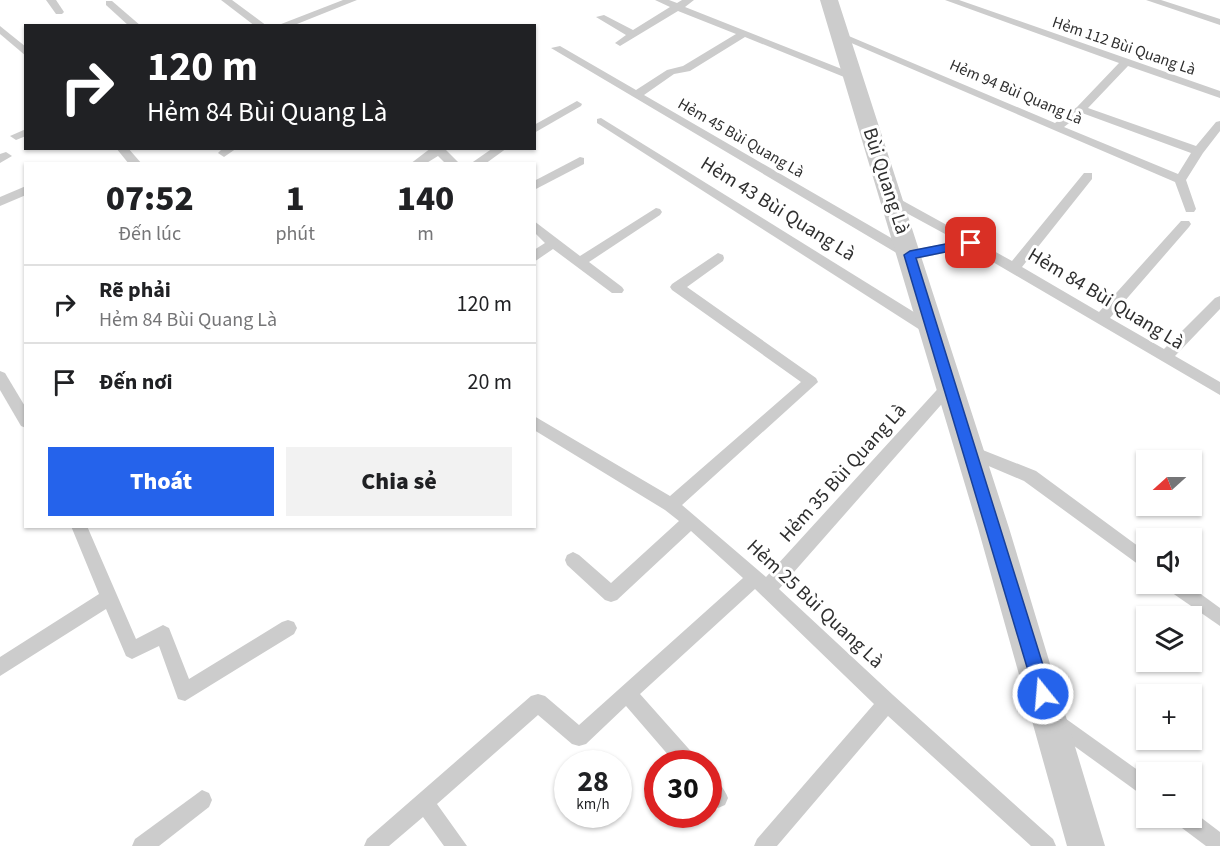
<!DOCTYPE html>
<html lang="vi">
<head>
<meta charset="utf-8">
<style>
  body { margin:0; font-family:"Source Sans 3",sans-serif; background:#f2f2f2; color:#202124; height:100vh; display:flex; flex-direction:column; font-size:22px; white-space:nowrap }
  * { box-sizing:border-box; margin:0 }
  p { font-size:20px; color:#757577 }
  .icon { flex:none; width:33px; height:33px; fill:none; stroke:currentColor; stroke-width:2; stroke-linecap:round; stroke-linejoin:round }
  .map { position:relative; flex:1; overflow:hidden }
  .side { position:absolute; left:24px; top:162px; width:512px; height:366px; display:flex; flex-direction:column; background:#fff; border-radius:0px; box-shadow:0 2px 4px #0004 }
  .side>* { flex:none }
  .banner { position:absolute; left:24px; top:24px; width:512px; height:126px; border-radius:0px; box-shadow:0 2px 4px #0004; background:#202124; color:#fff; overflow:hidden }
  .needle { width:39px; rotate:249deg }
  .fabs { position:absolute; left:1136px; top:450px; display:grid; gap:12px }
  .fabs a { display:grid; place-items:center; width:66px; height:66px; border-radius:0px; background:#fff; box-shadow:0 2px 4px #0004; font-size:30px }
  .speed { position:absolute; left:554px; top:750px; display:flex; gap:12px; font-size:30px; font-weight:700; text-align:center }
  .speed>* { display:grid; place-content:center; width:78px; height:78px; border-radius:50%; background:#fff; box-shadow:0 2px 4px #0004; line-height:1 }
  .speed small { font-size:15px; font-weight:400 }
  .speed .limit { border:9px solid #d22; background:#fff; color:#111 }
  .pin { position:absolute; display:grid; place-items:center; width:51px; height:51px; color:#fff; margin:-26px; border-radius:12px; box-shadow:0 3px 9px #0006 }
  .me { position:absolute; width:66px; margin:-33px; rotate:343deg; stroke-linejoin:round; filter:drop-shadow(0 0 4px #0008) }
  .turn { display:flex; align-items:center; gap:21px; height:126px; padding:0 24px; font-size:27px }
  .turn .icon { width:78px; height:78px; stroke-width:2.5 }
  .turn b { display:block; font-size:42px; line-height:51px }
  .eta { display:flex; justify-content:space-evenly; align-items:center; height:102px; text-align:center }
  .eta b { font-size:36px; font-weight:800; line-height:42px }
  .primary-button { display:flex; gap:12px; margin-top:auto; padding:12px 24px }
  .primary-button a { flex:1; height:69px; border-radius:0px; background:#2563eb; color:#fff; font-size:24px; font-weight:800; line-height:69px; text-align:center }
  .primary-button a+a { background:#f2f2f2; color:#202124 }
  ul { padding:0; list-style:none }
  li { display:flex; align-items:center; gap:18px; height:78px; padding:0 24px; border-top:2px solid #e0e0e0 }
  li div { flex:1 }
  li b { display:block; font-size:22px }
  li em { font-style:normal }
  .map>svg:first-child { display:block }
</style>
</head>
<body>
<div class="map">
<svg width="1220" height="846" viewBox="0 0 1220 846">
  <rect width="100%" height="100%" fill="#fff"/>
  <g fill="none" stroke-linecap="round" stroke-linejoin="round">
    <g fill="#ccc" fill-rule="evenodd">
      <polygon points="46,0 56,0 64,12 62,14 56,14"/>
      <polygon points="221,0 232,0 267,26 255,26"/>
      <polygon points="343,0 357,0 292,26 276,26"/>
      <polygon points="655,0 669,0 677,3 682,0 694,0 685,7 857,75 857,79 849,79 745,37 690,71 674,74 644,95 912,250 958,241 888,203 888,197 896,197 1012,261 1084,173 1092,173 1092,179 1022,267 1099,312 1181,221 1189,221 1191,224 1189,227 1110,318 1164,349 1215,298 1220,296 1220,309 1175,356 1220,382 1220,395 969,248 910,260 905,258 551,48 560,46 636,90 667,70 683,66 736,34 678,11 620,46 615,43 626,35 596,17 604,15 633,30 670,7"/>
      <path d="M945 0H959L1220 91V98L1128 66 1088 108 1196 146 1216 122 1220 121V131L1203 153 1186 180 1196 209 1194 212H1186L1175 182 835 36 844 34 1055 123 1077 107 1119 63ZM1082 113 1191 153 1178 174 1064 127Z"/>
      <polygon points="1146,0 1161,0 1220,19 1220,25"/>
      <polygon points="106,1 112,1 141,26 129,26 106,5"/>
      <polygon points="0,26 26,47 26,56 0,34"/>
      <polygon points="577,101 582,104 581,106 534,133 534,125"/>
      <polygon points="601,118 938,327 940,331 938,335 928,335 597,123 597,119"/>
      <polygon points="26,129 26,136 16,140 10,136"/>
      <polygon points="116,148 128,148 142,164 129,164"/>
      <polygon points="223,148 237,148 224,157 218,153"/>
      <polygon points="431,148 444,148 460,164 446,164 438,156 425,164 410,164"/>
      <polygon points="493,148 507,148 485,164 470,164"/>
      <polygon points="6,152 12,156 0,163 0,154"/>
      <polygon points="580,157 584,158 584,164 534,190 534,181"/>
      <polygon points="26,186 26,195 0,206 0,197"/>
      <polygon points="656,208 660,209 662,212 660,215 589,262 622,287 624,290 622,293 612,293 553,249 534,262 534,250 545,243 534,232 534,221 580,256"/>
      <polygon points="718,253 723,255 724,258 723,261 687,287 816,378 818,382 682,505 766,577 945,381 955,381 957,385 955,389 779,589 893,695 1053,839 1056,846 1031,846 888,716 777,846 754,846 757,839 874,704 755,589 640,694 696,757 698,764 676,764 626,706 586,744 579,746 572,744 538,715 437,804 467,846 444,846 423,817 389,846 364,846 367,839 531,696 538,694 545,696 579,725 743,578 691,531 617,600 611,602 605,600 567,565 565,560 567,555 573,552 579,555 611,583 679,521 665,510 534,430 534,416 670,496 801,382 672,290 670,287 672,284"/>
      <polygon points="0,371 5,373 26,408 26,428 21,426 0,390"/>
      <polygon points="970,445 1036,471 1146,552 1146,570 1024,481 965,456 962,451 965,446"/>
      <polygon points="71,526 87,526 136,639 163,625 169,628 189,679 282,622 288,620 294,622 297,628 294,634 185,701 178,699 159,646 132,659 126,656 106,609 0,676 0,657 99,594"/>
      <polygon points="1165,584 1187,584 1220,608 1220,626 1168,590"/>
      <polygon points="1055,711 1146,776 1146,798 1048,727 1046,720 1048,713"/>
      <path d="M708 776C718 780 724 788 728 798L725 805 718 808 708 801Z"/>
      <polygon points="202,790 209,793 212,800 209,807 159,846 132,846 135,839"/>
      <polygon points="1191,810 1220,832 1220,846 1206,846 1178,825 1175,818 1191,818"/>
    </g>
    <polygon fill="#ccc" fill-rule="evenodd" points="820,0 838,0 1009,528 1105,846 1067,846 978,528"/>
  </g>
  <polygon fill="#2563eb" stroke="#184099" stroke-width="1.5" points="971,239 975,240 975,246 916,258 1052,694 1049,700 1043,703 1037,700 1035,694 904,255 910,251"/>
  <g text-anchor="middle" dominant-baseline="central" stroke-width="6" stroke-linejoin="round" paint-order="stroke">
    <g font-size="16" fill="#2f2f2f" stroke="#fff">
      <text transform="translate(1124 46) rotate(19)">Hẻm 112 Bùi Quang Là</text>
      <text transform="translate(1016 92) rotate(23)">Hẻm 94 Bùi Quang Là</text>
      <text transform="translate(741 138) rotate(30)">Hẻm 45 Bùi Quang Là</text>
    </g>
    <g font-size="20" fill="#2f2f2f" stroke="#fff">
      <text transform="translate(886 181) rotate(72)">Bùi Quang Là</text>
      <text transform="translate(778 209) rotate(32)">Hẻm 43 Bùi Quang Là</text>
      <text transform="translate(1106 299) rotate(31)">Hẻm 84 Bùi Quang Là</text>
      <text transform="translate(843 473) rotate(-48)">Hẻm 35 Bùi Quang Là</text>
      <text transform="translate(815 604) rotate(43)">Hẻm 25 Bùi Quang Là</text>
    </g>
  </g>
</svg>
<div class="fabs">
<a><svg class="needle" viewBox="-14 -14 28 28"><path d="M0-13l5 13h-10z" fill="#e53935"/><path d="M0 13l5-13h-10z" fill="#757577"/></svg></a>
<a><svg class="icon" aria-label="sound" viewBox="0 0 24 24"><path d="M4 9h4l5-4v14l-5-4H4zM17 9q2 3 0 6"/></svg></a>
<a><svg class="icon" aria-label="layers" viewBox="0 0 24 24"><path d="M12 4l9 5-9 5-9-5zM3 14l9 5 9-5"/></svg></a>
<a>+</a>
<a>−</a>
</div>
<div class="speed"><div>28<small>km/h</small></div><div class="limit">30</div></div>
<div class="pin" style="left:971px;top:243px;background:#d93025"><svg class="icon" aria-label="arrive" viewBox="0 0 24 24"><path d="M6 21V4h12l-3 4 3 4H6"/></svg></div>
<svg class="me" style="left:1043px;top:694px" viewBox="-20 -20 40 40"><circle r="17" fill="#2563eb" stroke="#fff" stroke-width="3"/><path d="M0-11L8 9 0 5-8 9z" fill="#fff"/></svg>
<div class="banner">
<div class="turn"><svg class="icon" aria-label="right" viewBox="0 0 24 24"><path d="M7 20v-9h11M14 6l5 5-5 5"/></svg><div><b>120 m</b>Hẻm 84 Bùi Quang Là</div></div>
</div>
<section class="side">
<div class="eta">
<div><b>07:52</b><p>Đến lúc</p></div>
<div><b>1</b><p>phút</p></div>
<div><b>140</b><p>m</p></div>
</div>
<ul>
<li><svg class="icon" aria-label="right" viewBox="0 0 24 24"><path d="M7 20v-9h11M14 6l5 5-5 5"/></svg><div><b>Rẽ phải</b><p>Hẻm 84 Bùi Quang Là</p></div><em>120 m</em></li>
<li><svg class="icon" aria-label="arrive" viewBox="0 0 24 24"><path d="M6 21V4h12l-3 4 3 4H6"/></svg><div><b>Đến nơi</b></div><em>20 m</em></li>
</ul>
<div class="primary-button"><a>Thoát</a><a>Chia sẻ</a></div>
</section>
</div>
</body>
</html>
